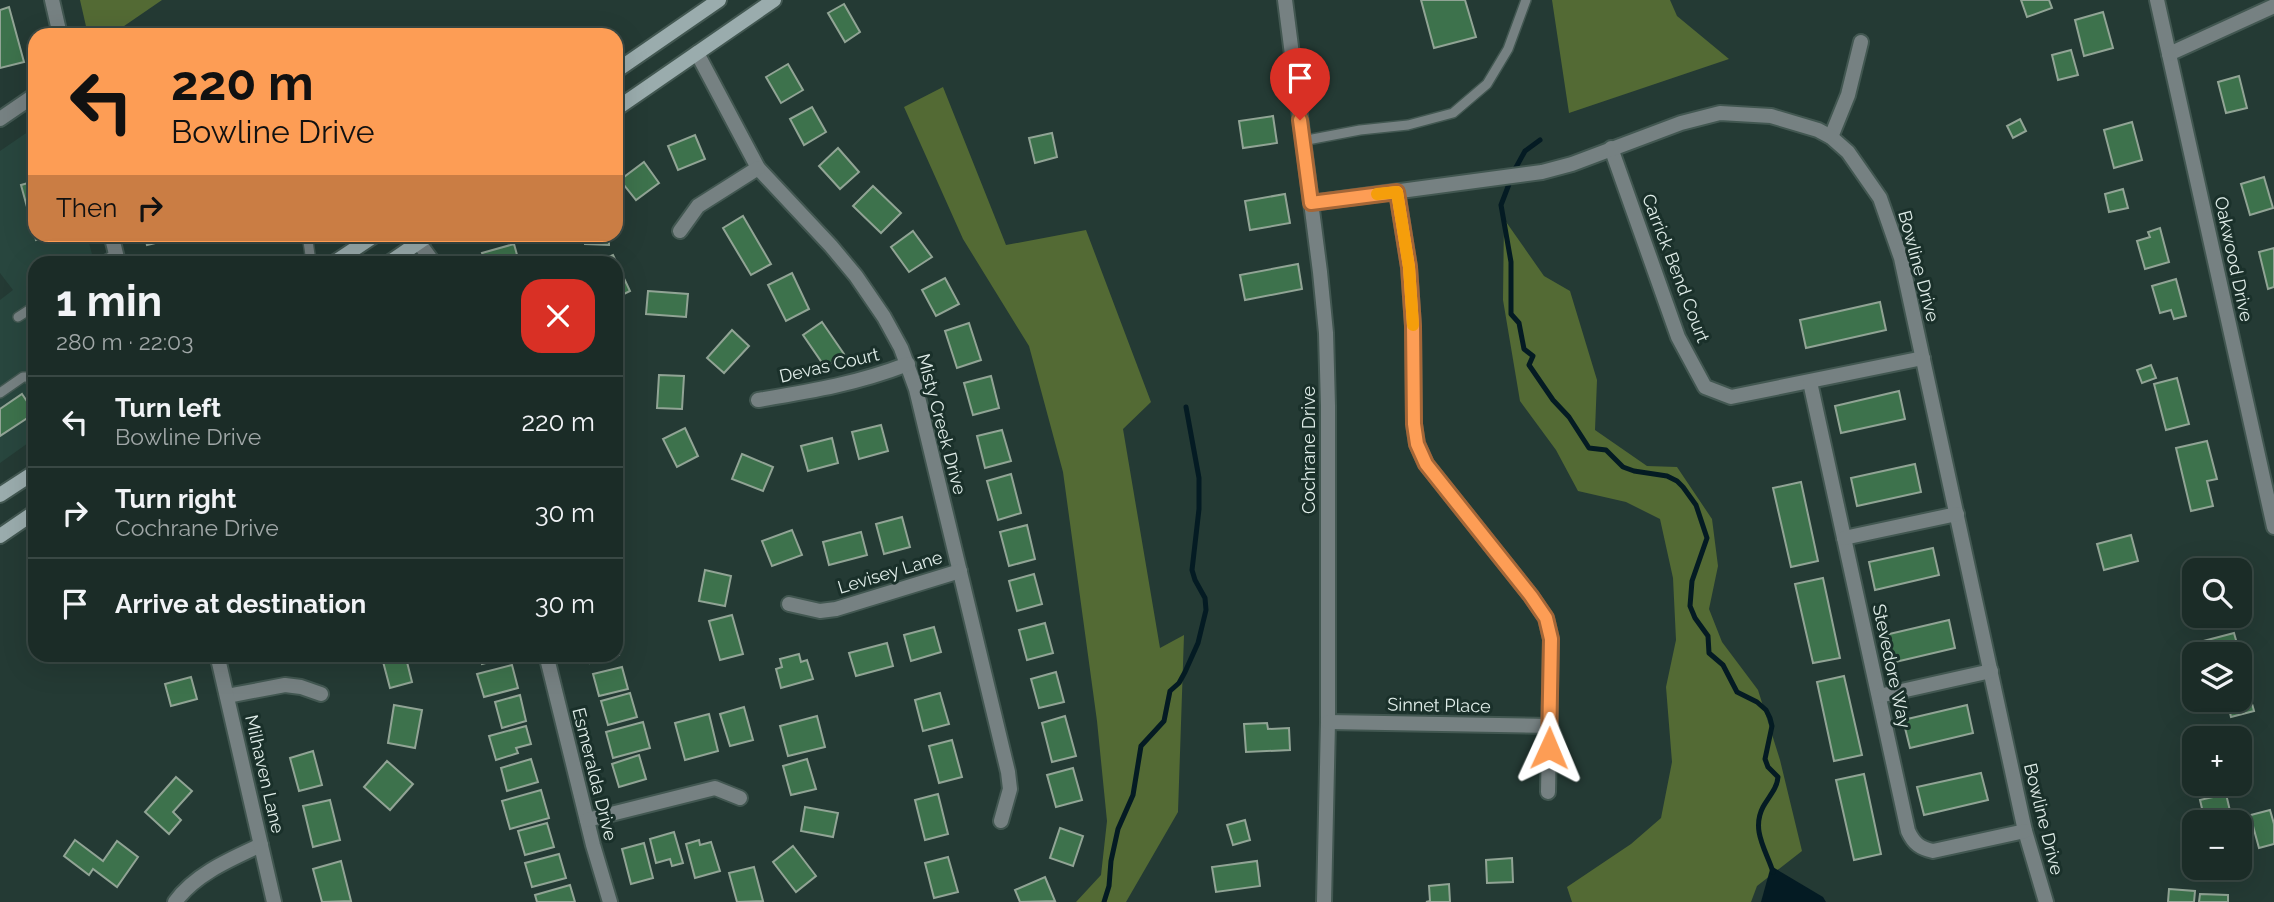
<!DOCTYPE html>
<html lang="en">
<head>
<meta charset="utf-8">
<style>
  body { margin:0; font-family:Raleway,sans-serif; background:#24342f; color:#f1f3f6; height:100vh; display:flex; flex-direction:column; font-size:26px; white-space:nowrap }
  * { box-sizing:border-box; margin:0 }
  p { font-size:23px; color:#a0a7a7 }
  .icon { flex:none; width:38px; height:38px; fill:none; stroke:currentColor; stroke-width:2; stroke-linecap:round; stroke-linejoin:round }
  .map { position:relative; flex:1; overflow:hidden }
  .panel { position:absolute; left:28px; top:256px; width:595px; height:406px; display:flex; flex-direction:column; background:#1b2c27; border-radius:21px; box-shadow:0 7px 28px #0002,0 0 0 2px #394844 }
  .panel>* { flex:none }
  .guide { position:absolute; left:28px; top:28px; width:595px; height:214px; border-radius:21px; box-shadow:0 7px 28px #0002,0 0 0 2px #394844; background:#fd9d55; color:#111; overflow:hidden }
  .tools { position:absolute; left:2182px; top:558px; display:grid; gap:14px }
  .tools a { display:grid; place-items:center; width:70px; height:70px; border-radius:14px; background:#1b2c27; box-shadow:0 7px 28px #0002,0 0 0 2px #394844; font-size:35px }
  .pin { position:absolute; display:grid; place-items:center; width:60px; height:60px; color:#fff; margin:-72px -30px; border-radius:50% 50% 50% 0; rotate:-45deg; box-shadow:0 0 7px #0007 }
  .pin .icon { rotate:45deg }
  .me { position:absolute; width:77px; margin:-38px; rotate:1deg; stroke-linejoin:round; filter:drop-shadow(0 0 5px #0008) }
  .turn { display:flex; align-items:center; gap:24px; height:147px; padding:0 28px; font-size:32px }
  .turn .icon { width:91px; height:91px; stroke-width:2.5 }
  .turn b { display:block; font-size:49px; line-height:60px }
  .then { display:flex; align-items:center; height:66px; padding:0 28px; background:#0003; gap:14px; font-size:26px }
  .round { display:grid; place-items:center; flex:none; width:74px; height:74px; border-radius:21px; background:#24342f }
  .headline { display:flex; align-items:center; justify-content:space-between; height:119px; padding:0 28px }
  h1 { font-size:42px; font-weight:700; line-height:52px }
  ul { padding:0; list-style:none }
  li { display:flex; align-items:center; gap:21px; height:91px; padding:0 28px; border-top:2px solid #394844 }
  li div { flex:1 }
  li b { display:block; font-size:26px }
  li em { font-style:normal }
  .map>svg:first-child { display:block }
</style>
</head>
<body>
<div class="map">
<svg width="2274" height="902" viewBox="0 0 2274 902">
  <rect width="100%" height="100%" fill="#243a34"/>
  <polygon fill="#28463e" points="35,127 35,234 87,235 94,262 35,262 35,438 0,463 0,300 13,290 0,273 0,151"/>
  <g fill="#536a34">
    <polygon points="80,0 162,0 111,35 88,35"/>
    <polygon points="1552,0 1670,0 1677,16 1729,59 1569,113"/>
    <polygon points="943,87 1006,245 1086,230 1151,402 1123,429 1160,648 1184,635 1178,812 1126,902 1076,902 1101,875 1107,821 1097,721 1063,472 1029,346 963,239 904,107"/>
    <polygon points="1504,219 1544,276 1570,291 1597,380 1595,430 1647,466 1677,467 1712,519 1718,566 1709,609 1722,642 1758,690 1780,760 1802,851 1757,886 1751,902 1572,902 1567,887 1631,844 1661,818 1672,762 1666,687 1676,640 1673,578 1660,519 1626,502 1578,491 1556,450 1520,401 1503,300"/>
  </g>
  <polygon fill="#041b23" points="1771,866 1823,897 1826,902 1761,902"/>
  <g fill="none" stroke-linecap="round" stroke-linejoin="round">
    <g stroke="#041b23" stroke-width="5">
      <path d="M1540 140 1525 151 1514 171 1501 205 1511 262V314L1519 323 1524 349 1533 356 1529 365 1553 400 1569 417 1589 448 1606 450 1623 467 1634 471 1667 476 1677 481 1683 487 1696 505 1707 538 1692 581 1690 606 1695 618 1708 636 1709 653 1723 665 1737 692 1757 702 1766 710 1770 718 1772 726 1765 759 1768 767 1778 777C1777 789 1769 796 1763 807 1751 830 1766 850 1773 872"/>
      <polyline points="1104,902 1109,886 1111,861 1118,829 1133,795 1141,746 1164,721 1170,691 1179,683 1185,672 1198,643 1206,610 1205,598 1195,580 1192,570 1199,509 1199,478 1186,407"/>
    </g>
  </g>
  <g fill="#3d724c" stroke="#91a495" stroke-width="2">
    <polygon points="1421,0 1465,0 1476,37 1434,48"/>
    <polygon points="2021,0 2049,0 2052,8 2027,17"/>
    <polygon points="844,4 860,32 845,42 828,13"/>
    <polygon points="9,7 24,62 0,68 0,10"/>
    <polygon points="2103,12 2113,48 2084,56 2075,20"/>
    <polygon points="2071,50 2078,75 2058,80 2052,55"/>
    <polygon points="788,64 803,90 781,103 766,77"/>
    <polygon points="2239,76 2247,108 2226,113 2218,82"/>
    <polygon points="812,107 826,132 804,145 790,119"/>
    <polygon points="1273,116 1277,143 1243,148 1239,121"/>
    <polygon points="2020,119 2026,131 2013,138 2007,126"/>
    <polygon points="2132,122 2142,160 2114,168 2104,130"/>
    <polygon points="1052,133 1057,157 1035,163 1029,138"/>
    <polygon points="695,135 705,159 678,170 668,146"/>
    <polygon points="838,148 859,172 840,189 819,166"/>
    <polygon points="644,162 659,183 636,200 620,180"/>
    <polygon points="2264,177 2273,208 2250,215 2241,184"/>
    <polygon points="35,181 35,234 56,234 36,240 21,185"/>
    <polygon points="873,186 901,213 881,233 853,206"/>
    <polygon points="2123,189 2128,208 2109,212 2105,194"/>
    <polygon points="1285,194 1290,223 1250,230 1245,201"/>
    <polygon points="743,216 771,264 751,275 723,228"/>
    <polygon points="2160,228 2169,262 2145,269 2137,241 2150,237 2148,232"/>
    <polygon points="913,231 932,257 909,272 891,247"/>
    <polygon points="144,234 188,234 189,235 147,245"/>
    <polygon points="585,234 609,234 609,245 585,244"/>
    <polygon points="514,244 519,262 485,262 482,253"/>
    <polygon points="2274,248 2274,287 2268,289 2259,252"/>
    <polygon points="613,255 630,291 616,298 616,262 597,262"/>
    <polygon points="1298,264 1302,289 1245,300 1240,275"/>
    <polygon points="792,273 809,309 786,321 768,285"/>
    <polygon points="945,278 959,304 936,316 922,290"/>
    <polygon points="2176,279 2186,316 2174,319 2171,310 2160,313 2152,286"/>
    <polygon points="648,291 688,294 686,317 646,314"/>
    <polygon points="1880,302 1886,330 1806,348 1800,320"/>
    <polygon points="822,322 844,354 825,367 803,335"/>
    <polygon points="969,323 981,360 957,368 945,331"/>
    <polygon points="732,330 749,346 724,373 707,358"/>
    <polygon points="2151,365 2156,378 2142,383 2137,370"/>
    <polygon points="659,375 684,376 682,409 657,408"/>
    <polygon points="991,376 999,408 973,415 964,383"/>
    <polygon points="2177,378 2189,424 2166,430 2154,384"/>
    <polygon points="1899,391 1905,419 1841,433 1835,406"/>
    <polygon points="22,394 35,413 0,436 0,409"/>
    <polygon points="881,425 888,451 859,459 852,432"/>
    <polygon points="685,428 698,456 677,467 663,439"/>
    <polygon points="1002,430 1011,461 985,468 977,436"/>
    <polygon points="832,438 838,463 808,471 801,446"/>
    <polygon points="2207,441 2217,479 2207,481 2213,506 2191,511 2176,448"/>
    <polygon points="742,454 773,467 763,491 732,479"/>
    <polygon points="1915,464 1921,492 1857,506 1851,478"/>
    <polygon points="1011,474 1021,513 998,520 987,481"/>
    <polygon points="1801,482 1818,561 1791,567 1773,488"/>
    <polygon points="902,517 910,547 884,554 876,524"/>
    <polygon points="1027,525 1035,559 1009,566 1000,532"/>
    <polygon points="792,530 802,555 772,566 762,541"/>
    <polygon points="861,532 867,555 829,565 823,542"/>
    <polygon points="2131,535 2138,561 2104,570 2097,544"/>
    <polygon points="1933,548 1939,575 1875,590 1869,562"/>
    <polygon points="705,570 731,576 725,606 699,601"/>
    <polygon points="1034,574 1042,604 1017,611 1009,581"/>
    <polygon points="1823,578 1840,658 1813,663 1795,584"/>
    <polygon points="732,615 743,654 720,660 709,621"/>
    <polygon points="1949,620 1955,648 1891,663 1885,635"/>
    <polygon points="1045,623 1053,653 1027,660 1019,630"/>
    <polygon points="934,627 941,652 911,661 904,635"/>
    <polygon points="2234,633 2243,665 2240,666 2240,654 2195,654 2192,644"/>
    <polygon points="616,642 619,655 590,663 588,654 616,654"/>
    <polygon points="887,643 893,666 856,676 849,653"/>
    <polygon points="381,654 405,654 412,682 390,688"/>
    <polygon points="480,654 508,654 509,657 482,664"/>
    <polygon points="799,654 801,662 807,660 813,679 781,688 776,669 782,667 780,659"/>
    <polygon points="512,665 518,688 484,697 477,674"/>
    <polygon points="622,667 628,689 599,696 593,674"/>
    <polygon points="1056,672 1064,702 1039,708 1031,679"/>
    <polygon points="1844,676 1862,755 1834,761 1817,682"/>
    <polygon points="191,677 197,699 171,706 165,684"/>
    <polygon points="2247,685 2254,711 2231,717 2227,700 2240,700 2240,686"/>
    <polygon points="630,693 637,717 608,725 601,701"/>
    <polygon points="940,693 949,724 923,731 915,700"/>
    <polygon points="520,695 526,721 502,728 495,702"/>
    <polygon points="394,705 422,710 415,748 388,743"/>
    <polygon points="1967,705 1973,733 1910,748 1903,720"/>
    <polygon points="744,707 753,740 730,746 720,714"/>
    <polygon points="709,714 718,751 685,760 675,723"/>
    <polygon points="817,716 825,747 788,756 780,726"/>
    <polygon points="1065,716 1076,756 1052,762 1042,723"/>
    <polygon points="643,722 650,748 613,758 606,732"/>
    <polygon points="1267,723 1268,729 1289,728 1290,750 1246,752 1244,724"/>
    <polygon points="526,726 531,744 516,748 518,753 496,760 489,736"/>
    <polygon points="952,740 962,777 939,783 929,746"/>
    <polygon points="313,751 322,785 299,791 290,758"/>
    <polygon points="639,755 646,779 619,787 612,764"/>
    <polygon points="531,759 538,782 507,791 501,768"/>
    <polygon points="807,759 816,789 791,795 783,766"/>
    <polygon points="387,761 413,784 390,810 364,787"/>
    <polygon points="1073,768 1082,800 1056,807 1047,775"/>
    <polygon points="1981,773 1988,800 1924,815 1917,787"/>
    <polygon points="1864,774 1881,854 1854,860 1836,780"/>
    <polygon points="176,777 192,791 173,812 181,820 169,834 145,812"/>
    <polygon points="541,790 549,818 510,829 502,801"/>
    <polygon points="938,794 948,834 925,840 915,800"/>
    <polygon points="2226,794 2231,815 2205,821 2200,800"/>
    <polygon points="330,800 340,840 313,847 303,806"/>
    <polygon points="805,807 838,813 833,837 801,831"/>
    <polygon points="2270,810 2274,824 2274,844 2259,848 2253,826 2250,827 2247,816"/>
    <polygon points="1245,820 1250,840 1233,845 1227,825"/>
    <polygon points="547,823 554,847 525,855 518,831"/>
    <polygon points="1060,828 1083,836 1073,866 1050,858"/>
    <polygon points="674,832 683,863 672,866 670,859 656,863 650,839"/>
    <polygon points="75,840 103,861 117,841 138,857 117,887 93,869 89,875 64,856"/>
    <polygon points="699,840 700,845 711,842 720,871 695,878 686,844"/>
    <polygon points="644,843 653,878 631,884 622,849"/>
    <polygon points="793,846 816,876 796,892 773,862"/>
    <polygon points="559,854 566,878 532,887 525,863"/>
    <polygon points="948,857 958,892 934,898 925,863"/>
    <polygon points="1512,858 1513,882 1487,883 1486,860"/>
    <polygon points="341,861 351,901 322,902 313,869"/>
    <polygon points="1257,861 1260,886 1216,892 1212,867"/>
    <polygon points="754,867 763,901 737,902 729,873"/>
    <polygon points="1045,877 1055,901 1020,902 1015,890"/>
    <polygon points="1449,884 1450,902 1426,902 1430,901 1429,886"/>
    <polygon points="570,885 575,902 537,902 535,895"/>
    <polygon points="2169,889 2195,891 2194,902 2168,902"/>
    <polygon points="2200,894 2228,895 2228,902 2199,902"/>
  </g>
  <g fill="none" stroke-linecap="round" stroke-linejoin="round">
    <defs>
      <g id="service">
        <polyline points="1302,141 1360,130 1408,125 1453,113 1487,84 1508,49 1526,0"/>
        <polyline points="307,234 311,262"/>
        <polyline points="102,262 115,254"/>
        <polyline points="18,317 35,306"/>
        <polyline points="0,393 23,377 28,377 35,387"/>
      </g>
      <g id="minor">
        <polyline points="1285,0 1320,272 1326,333 1328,406 1328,722 1324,902"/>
        <polyline points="2157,0 2274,527"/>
        <polyline points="697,53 758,168 831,246 856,276 884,317 901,348 916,389 1008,772 1010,789 1001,821"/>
        <polyline points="2169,54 2274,6"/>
        <polyline points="0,119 35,95"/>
        <polyline points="1831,137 1848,95 1861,42"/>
        <polyline points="1611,148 1678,337 1705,387 1731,397 1923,358"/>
        <polyline points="1397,192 1409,267 1413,326 1414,424 1417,444 1426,464 1531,596 1546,618 1551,639 1548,792"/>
        <polyline points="1311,203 1542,172 1572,164 1681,123 1720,113 1771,116 1818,130 1831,137 1848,152 1880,198 1901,258 2025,831 2046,902"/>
        <polyline points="680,231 698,206 758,168"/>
        <polyline points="419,243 433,262"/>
        <path d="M1810 382 1908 831C1914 844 1920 848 1933 851L2025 831"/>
        <path d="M758 400C812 391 856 384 908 364"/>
        <polyline points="1844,538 1957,514"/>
        <polyline points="789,604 820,611 836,609 960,571"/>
        <polyline points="546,654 593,845 610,902"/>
        <polyline points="227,696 285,685 301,687 321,694"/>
        <polyline points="1879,696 1991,671"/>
        <polyline points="1328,722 1550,726"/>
        <polyline points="587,820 715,788 740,798"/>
        <path d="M175 902C195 874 231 859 261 845"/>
      </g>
      <g id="tertiary">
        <polyline points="52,0 60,35"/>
        <polyline points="111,234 118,262"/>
        <polyline points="217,654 274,902"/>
      </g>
      <g id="secondary">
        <polyline points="616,71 719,0"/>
        <polyline points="616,109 774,0"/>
        <polyline points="335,262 377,234"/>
        <polyline points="390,262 431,234"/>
        <polyline points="0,495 35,472"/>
        <polyline points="0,536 35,512"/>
      </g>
    </defs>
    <use href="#service" stroke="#425751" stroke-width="12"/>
    <use href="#minor" stroke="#425751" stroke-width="18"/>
    <use href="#tertiary" stroke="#425751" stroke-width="18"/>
    <use href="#secondary" stroke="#425751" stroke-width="18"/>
    <use href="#service" stroke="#768182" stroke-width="9"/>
    <use href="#minor" stroke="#768182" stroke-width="14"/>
    <use href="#tertiary" stroke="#768182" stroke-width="14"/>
    <use href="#secondary" stroke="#9aacad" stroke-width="14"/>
  </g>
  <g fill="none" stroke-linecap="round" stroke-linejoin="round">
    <defs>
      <polyline id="route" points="1300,120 1311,203 1397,192 1409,267 1413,326 1414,424 1417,444 1426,464 1531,596 1546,618 1551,639 1549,748"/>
    </defs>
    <use href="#route" stroke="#a46637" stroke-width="18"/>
    <use href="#route" stroke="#fd9d55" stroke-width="12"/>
    <polyline stroke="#f59e0b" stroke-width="12" points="1377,194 1397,192 1409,267 1413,325"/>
  </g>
  <g text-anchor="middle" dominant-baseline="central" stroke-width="6" stroke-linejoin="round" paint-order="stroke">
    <g font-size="18" fill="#e0ede9" stroke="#1a302a">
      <text transform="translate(2234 259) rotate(78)">Oakwood Drive</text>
      <text transform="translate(1919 266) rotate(75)">Bowline Drive</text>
      <text transform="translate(1676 268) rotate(69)">Carrick Bend Court</text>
      <text transform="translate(829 365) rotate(-13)">Devas Court</text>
      <text transform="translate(942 424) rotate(75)">Misty Creek Drive</text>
      <text transform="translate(1308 450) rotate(-90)">Cochrane Drive</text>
      <text transform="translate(890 572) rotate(-17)">Levisey Lane</text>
      <text transform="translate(1892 666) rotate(78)">Stevedore Way</text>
      <text transform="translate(1439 705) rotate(1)">Sinnet Place</text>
      <text transform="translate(265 774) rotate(77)">Milhaven Lane</text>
      <text transform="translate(595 774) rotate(76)">Esmeralda Drive</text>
      <text transform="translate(2044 819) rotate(76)">Bowline Drive</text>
    </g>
  </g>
</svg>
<div class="tools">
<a><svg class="icon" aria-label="search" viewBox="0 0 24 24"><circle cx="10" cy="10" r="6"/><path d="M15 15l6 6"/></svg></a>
<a><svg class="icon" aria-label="layers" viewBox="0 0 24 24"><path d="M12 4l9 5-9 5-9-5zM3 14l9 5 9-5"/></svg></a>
<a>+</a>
<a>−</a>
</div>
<div class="pin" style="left:1300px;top:120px;background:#d93025"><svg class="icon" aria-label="arrive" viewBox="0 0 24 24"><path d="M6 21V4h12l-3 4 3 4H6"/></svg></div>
<svg class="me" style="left:1549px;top:748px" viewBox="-20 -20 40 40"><path d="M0-17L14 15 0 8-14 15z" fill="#fd9d55" stroke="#fff" stroke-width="4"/></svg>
<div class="guide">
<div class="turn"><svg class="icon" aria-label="left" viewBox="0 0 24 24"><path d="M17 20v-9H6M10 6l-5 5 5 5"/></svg><div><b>220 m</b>Bowline Drive</div></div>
<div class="then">Then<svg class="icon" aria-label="right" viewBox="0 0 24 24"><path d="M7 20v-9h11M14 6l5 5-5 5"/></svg></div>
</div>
<section class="panel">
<div class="headline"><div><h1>1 min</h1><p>280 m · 22:03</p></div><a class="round" style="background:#d93025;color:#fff"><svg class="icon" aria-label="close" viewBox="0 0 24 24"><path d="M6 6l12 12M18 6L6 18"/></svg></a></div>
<ul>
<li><svg class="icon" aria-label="left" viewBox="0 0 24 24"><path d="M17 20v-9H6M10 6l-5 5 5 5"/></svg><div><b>Turn left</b><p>Bowline Drive</p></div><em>220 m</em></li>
<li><svg class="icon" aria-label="right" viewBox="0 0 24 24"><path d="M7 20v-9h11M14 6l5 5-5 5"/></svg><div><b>Turn right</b><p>Cochrane Drive</p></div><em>30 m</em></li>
<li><svg class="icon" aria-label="arrive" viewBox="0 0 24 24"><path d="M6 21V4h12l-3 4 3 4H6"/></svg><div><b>Arrive at destination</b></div><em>30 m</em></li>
</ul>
</section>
</div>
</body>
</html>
